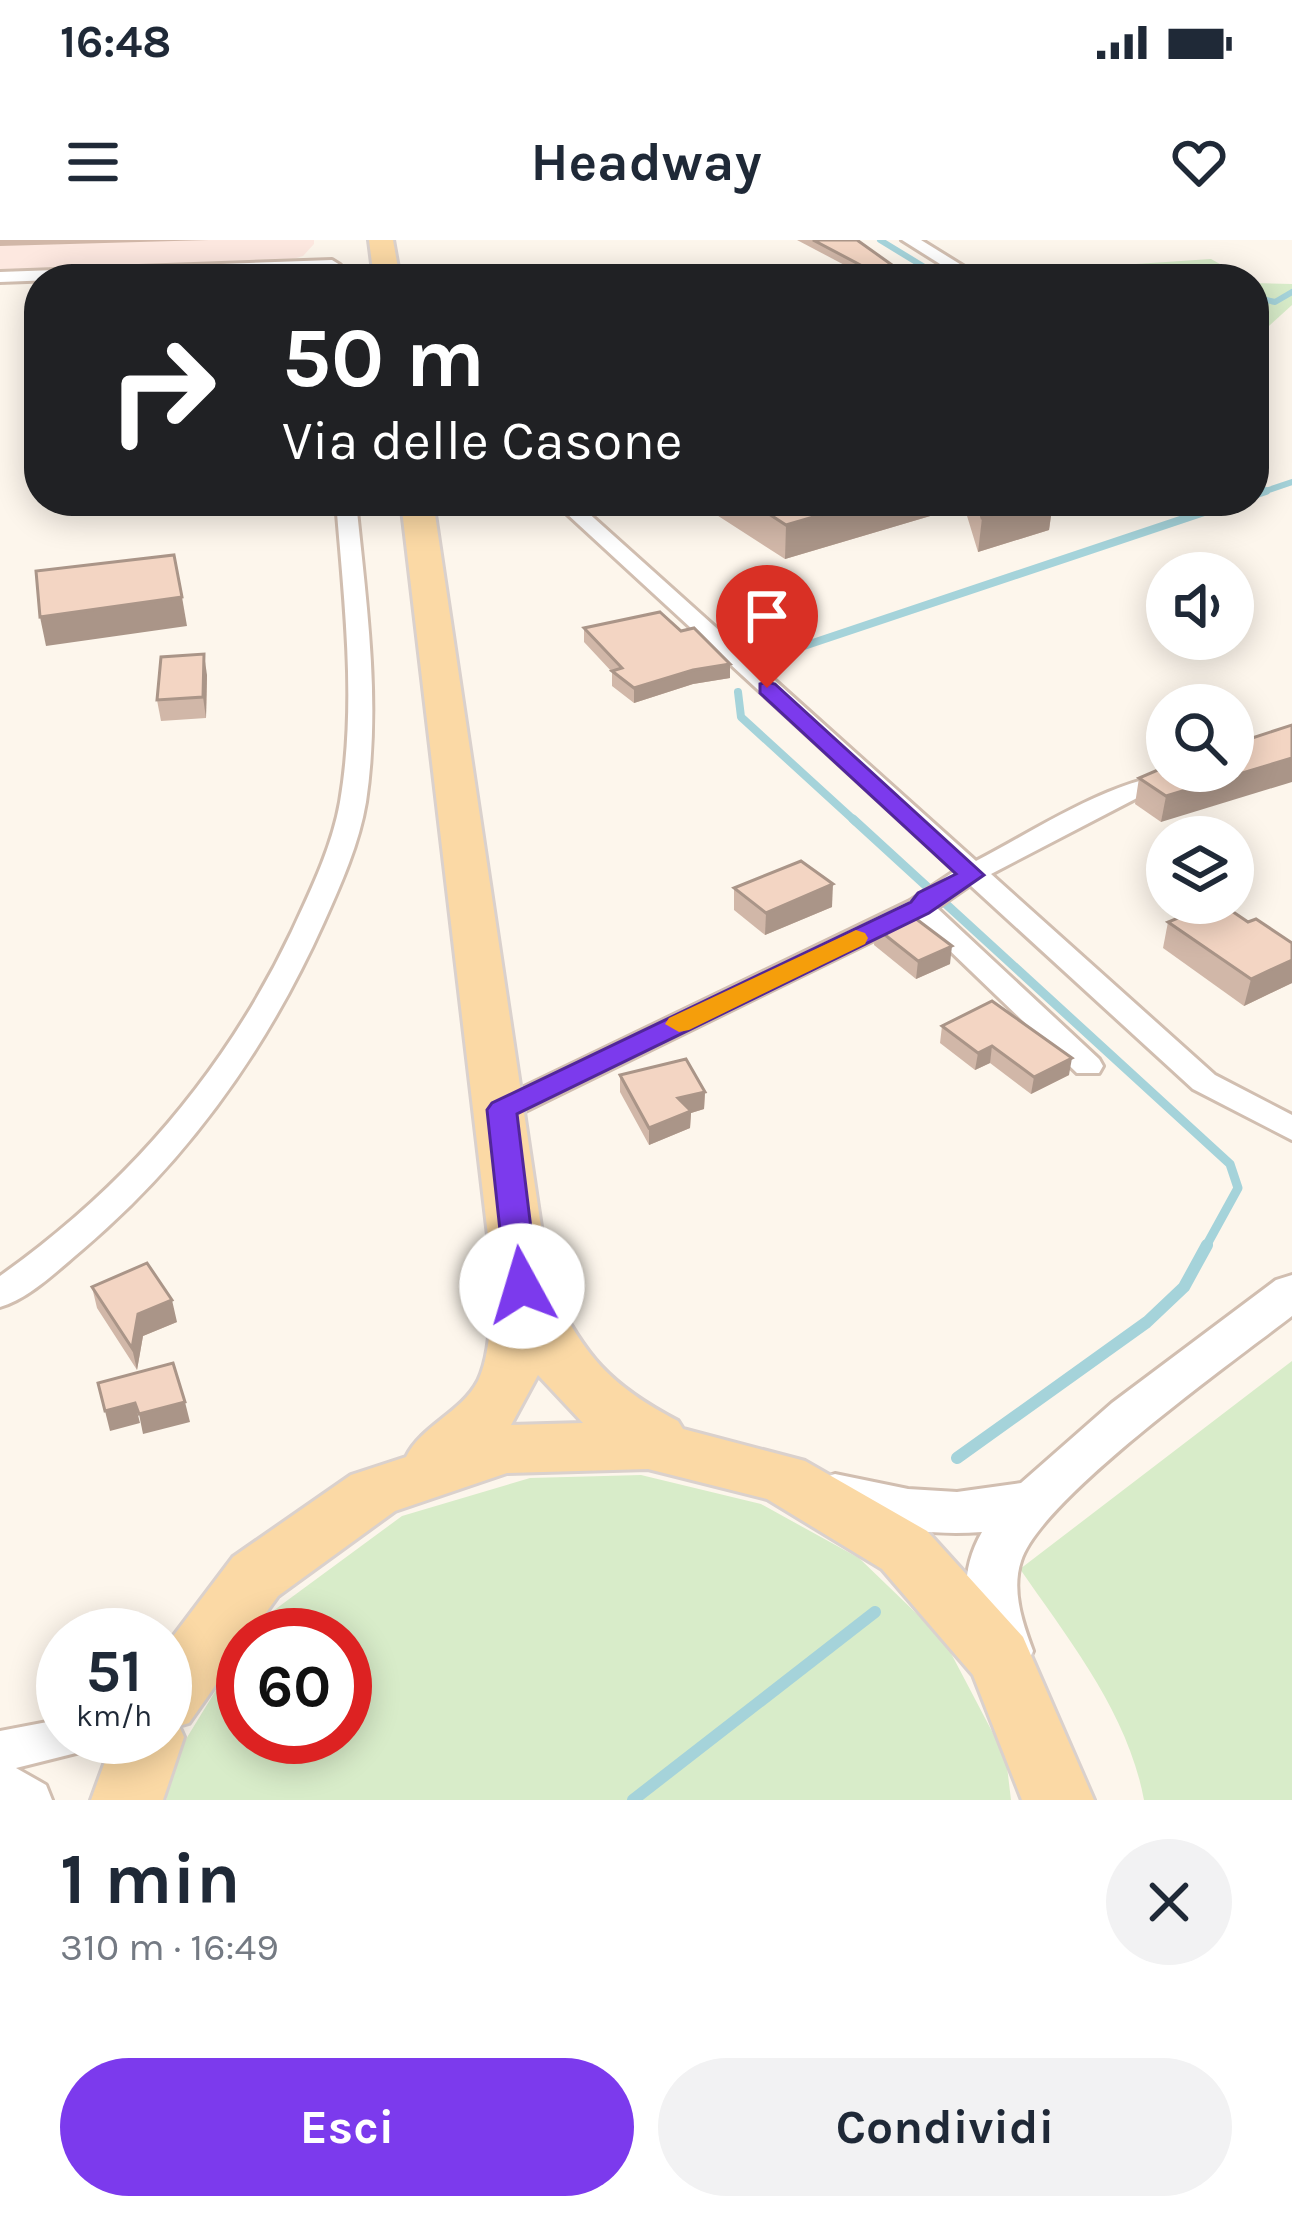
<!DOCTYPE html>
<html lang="it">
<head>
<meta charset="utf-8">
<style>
  body { margin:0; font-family:Karla,sans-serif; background:#f2f2f3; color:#1f2937; height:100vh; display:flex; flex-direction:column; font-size:45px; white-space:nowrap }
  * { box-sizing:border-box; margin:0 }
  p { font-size:39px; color:#747a83 }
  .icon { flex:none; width:66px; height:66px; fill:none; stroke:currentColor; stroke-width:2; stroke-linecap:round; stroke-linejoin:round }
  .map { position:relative; height:1560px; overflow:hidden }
  .drawer { display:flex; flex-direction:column; background:#fff; flex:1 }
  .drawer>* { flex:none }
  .guide { position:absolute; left:24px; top:24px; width:1245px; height:252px; border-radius:48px; box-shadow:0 6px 30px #0003; background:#202124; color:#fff; overflow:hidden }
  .tools { position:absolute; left:1146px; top:312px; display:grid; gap:24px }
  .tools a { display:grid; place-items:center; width:108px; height:108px; border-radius:50%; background:#fff; box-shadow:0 6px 30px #0003; font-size:60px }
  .speed { position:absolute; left:36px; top:1368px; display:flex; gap:24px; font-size:60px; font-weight:700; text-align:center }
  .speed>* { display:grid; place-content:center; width:156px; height:156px; border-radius:50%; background:#fff; box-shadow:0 6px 30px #0003; line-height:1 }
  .speed small { font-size:30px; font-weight:400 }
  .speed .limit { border:18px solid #d22; background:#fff; color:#111 }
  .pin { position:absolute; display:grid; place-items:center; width:102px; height:102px; color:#fff; margin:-123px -51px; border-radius:50% 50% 50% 0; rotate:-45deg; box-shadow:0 0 12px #0007 }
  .pin .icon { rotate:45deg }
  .me { position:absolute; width:132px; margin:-66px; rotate:354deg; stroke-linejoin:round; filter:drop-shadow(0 0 9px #0008) }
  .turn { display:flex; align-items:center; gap:42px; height:252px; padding:0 60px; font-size:54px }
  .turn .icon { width:156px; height:156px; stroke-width:2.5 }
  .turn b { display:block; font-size:84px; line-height:102px }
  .round { display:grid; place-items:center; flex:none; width:126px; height:126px; border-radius:63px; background:#f2f2f3 }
  .headline { display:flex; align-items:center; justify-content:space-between; height:204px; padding:0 60px }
  h1 { font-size:72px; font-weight:700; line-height:90px }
  .primary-button { display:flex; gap:24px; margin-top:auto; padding:24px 60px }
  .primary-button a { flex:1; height:138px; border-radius:72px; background:#7c3aed; color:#fff; font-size:48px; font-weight:700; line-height:138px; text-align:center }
  .primary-button a+a { background:#f2f2f3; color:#1f2937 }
  .status { display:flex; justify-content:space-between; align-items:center; height:84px; padding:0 60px; background:#fff; direction:ltr }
  .status svg { height:33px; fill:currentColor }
  header { display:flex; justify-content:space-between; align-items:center; height:156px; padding:0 60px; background:#fff; font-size:54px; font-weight:700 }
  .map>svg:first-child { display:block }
</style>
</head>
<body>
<div class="status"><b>16:48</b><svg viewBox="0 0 49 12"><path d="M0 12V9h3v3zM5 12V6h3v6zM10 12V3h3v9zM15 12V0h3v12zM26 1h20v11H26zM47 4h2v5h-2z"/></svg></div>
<header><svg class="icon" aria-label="menu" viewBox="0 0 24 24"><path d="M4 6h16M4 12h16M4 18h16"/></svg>Headway<svg class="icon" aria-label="heart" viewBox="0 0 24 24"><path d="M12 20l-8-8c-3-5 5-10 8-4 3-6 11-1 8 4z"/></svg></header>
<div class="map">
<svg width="1292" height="1560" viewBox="0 0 1292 1560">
  <rect width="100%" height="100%" fill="#fdf6ec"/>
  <polygon fill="#fde8e0" points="0,0 314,0 314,4 303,16 276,24 0,34"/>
  <g fill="#d8ecc9">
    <polygon points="1211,19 1247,39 1097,39 1096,34 1106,26"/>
    <polygon points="1254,43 1292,44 1292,65 1259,95 1254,93"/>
    <path d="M1292 1121V1560H1144C1128 1473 1069 1400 1020 1329Z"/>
    <polygon points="641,1235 761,1264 859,1318 944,1400 1006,1518 1011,1560 166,1560 175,1517 243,1406 243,1497 345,1497 345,1395 250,1395 258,1382 402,1276 530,1238"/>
  </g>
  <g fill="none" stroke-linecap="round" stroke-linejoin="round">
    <g stroke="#a5d3da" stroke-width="6">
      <polyline points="880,0 944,39"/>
      <polyline points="1103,37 1208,35 1222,39"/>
      <polyline points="1254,57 1275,62 1292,52"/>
      <polyline points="1257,254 1292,242"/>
    </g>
    <g stroke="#a5d3da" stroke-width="8">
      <polyline points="1254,255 1266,251"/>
      <polyline points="768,418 1237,261"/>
      <polyline points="738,452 741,477 856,582"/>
    </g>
    <polyline stroke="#a5d3da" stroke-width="9" points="853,579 1230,924 1238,948 1205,1008"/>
    <g stroke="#a5d3da" stroke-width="12">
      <polyline points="957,1218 1147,1082 1184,1047 1207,1005"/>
      <polyline points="633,1560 875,1372"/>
    </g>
    <defs>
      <g id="minor">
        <polygon points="902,0 921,0 984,39 964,39"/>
        <polygon points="332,20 340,25 336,39 320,39 322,30 0,42 0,32"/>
        <path d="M336 261H356C366 361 381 462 366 562 359 604 341 644 324 682 267 809 188 920 82 1010 58 1030 30 1058 0 1067V1036C127 946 225 832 292 691 311 650 332 607 340 562 357 463 344 361 336 261Z"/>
        <path d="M553 261H575L976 621C1047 584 1122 531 1202 531L1137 558 991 634 1215 835 1292 875V900L1193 849 970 645 937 668 1099 819 1103 826 1099 833H1077L917 679 513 877H491L486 870 491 863 910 661 955 631Z"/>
        <polygon points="63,1479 63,1497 91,1497 84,1511 16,1528 46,1545 52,1560 0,1560 0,1491"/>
      </g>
      <path id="tertiary" d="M1292 1035V1076C1234 1121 1040 1259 1021 1321 1011 1351 1023 1384 1033 1411L1025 1428 1006 1435 987 1428C965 1382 956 1337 982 1292 925 1296 871 1287 817 1268L810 1254 817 1240 835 1234 908 1249 957 1252 1021 1243 1112 1163 1276 1040Z"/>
      <g id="primary">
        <polygon points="369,0 393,0 400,39 374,39"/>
        <path d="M401 261H433L550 1047C585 1116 609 1145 678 1181L683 1189 805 1221 927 1291 1023 1397 1094 1560H1022L973 1435 882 1329 767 1259 648 1229 507 1233 395 1271 278 1356 250 1395H243V1406L189 1483 179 1486 184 1497 163 1560H91L114 1497H165V1407L233 1317 351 1235 406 1217C422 1185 461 1173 478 1141 491 1114 490 1075 494 1046ZM538 1135 583 1183 511 1185Z"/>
      </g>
    </defs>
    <use href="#minor" stroke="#d1beb0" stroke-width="6"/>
    <use href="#tertiary" stroke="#d1beb0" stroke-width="6"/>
    <use href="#primary" stroke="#dad1cd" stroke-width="6"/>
    <use href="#minor" fill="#fff" fill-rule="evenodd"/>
    <use href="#tertiary" fill="#fff" fill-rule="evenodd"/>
    <use href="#primary" fill="#fbd9a5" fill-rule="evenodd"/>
  </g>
  <g fill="#d1b7a8">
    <polygon points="0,0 209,0 0,6"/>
    <polygon points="797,0 857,0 898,39 871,39"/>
    <polygon points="695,261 1053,261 1049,290 978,312 964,266 785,319"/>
    <polygon points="584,388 681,391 730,424 730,438 693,444 634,463 612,446 612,432 584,402"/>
    <polygon points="207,435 206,478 161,481 157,460"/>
    <polygon points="1240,502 1161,582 1135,564 1139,538"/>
    <polygon points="734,648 832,667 765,695 734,670"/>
    <polygon points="1168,682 1248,682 1292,703 1292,743 1244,766 1163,708"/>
    <polygon points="875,687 950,724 916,739 874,705"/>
    <polygon points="942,786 1069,835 1031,854 990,823 975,830 940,803"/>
    <polygon points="620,835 705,852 704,869 691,873 690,888 649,905 620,852"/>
    <polygon points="92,1047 177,1082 143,1096 137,1130 97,1068"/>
  </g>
  <g fill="#aa9588">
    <polygon points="868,261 965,261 964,266 785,319 786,285"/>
    <polygon points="1039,261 1053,261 1049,290 978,312 982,278"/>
    <polygon points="182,357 187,386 46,406 40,377"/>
    <polygon points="204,414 207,435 206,478 203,457"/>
    <polygon points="730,424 730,438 693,444 634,463 634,448 693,430"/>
    <polygon points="1292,518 1292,542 1161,582 1166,556"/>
    <polygon points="833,644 832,667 765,695 766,673"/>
    <polygon points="952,706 950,724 916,739 918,721"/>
    <polygon points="1292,720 1292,743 1244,766 1251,739"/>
    <polygon points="992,806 990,823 975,830 978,813"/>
    <polygon points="1072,818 1069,835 1031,854 1034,837"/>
    <polygon points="705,852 704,869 691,873 690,888 649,905 649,888 678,858"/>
    <polygon points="172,1060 177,1082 143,1096 137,1130 132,1108 138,1074"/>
    <polygon points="185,1162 190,1182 143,1194 139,1174"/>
    <polygon points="135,1163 140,1183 110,1191 105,1171"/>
  </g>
  <g fill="#f3d5c3" stroke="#aa9588" stroke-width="3">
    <polygon points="813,0 857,0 899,30 894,39 887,39"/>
    <polygon points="749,261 868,261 786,285"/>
    <polygon points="977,261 1039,261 982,278"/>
    <polygon points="174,315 182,357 40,377 36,331"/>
    <polygon points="660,372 681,391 694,388 730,424 693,430 634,448 612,431 622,428 584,388"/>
    <polygon points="204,414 203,457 157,460 161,417"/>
    <polygon points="1292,485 1292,518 1166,556 1139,538 1167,526 1167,531 1233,531 1233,498 1240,502"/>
    <polygon points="801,621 833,644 766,673 734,648"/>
    <polygon points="1215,663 1220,663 1248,682 1256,679 1292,703 1292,720 1251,739 1168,682"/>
    <polygon points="907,672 952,706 918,721 875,687"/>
    <polygon points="992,761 1072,818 1034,837 992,806 978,813 942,786"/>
    <polygon points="686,819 705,852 678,858 691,871 649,888 620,835"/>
    <polygon points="147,1023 172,1060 138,1074 132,1108 92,1047"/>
    <polygon points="173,1123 185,1162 139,1174 135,1163 105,1171 98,1143"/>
  </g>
  <polygon fill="#7c3aed" stroke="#51269a" stroke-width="3" points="767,442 775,444 984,635 929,673 517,874 538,1046 533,1054 510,1054 506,1046 487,870 492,863 911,662 918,653 956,634 760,453 760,444"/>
  <polygon fill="#f59e0b" points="856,690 865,693 868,698 865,704 689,790 679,792 665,784 669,778"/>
</svg>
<div class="tools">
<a><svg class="icon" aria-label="sound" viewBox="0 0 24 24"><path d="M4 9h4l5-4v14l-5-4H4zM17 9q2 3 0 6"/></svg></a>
<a><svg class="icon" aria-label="search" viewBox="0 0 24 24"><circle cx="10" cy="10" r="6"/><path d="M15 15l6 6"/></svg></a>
<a><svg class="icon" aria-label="layers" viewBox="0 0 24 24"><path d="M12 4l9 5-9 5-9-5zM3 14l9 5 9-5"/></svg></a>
</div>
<div class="speed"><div>51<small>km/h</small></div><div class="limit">60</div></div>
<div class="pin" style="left:767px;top:448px;background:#d93025"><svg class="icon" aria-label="arrive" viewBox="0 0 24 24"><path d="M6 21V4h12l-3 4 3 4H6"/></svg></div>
<svg class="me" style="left:522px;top:1046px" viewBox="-20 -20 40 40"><circle r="19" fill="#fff"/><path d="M0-13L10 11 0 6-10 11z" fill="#7c3aed"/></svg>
<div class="guide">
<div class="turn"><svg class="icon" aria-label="right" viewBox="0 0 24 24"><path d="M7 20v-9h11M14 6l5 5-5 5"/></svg><div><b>50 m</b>Via delle Casone</div></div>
</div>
</div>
<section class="drawer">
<div class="headline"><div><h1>1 min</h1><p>310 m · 16:49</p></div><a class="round"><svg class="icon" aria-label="close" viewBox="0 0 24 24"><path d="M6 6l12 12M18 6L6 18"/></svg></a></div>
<div class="primary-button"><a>Esci</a><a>Condividi</a></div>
</section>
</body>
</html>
